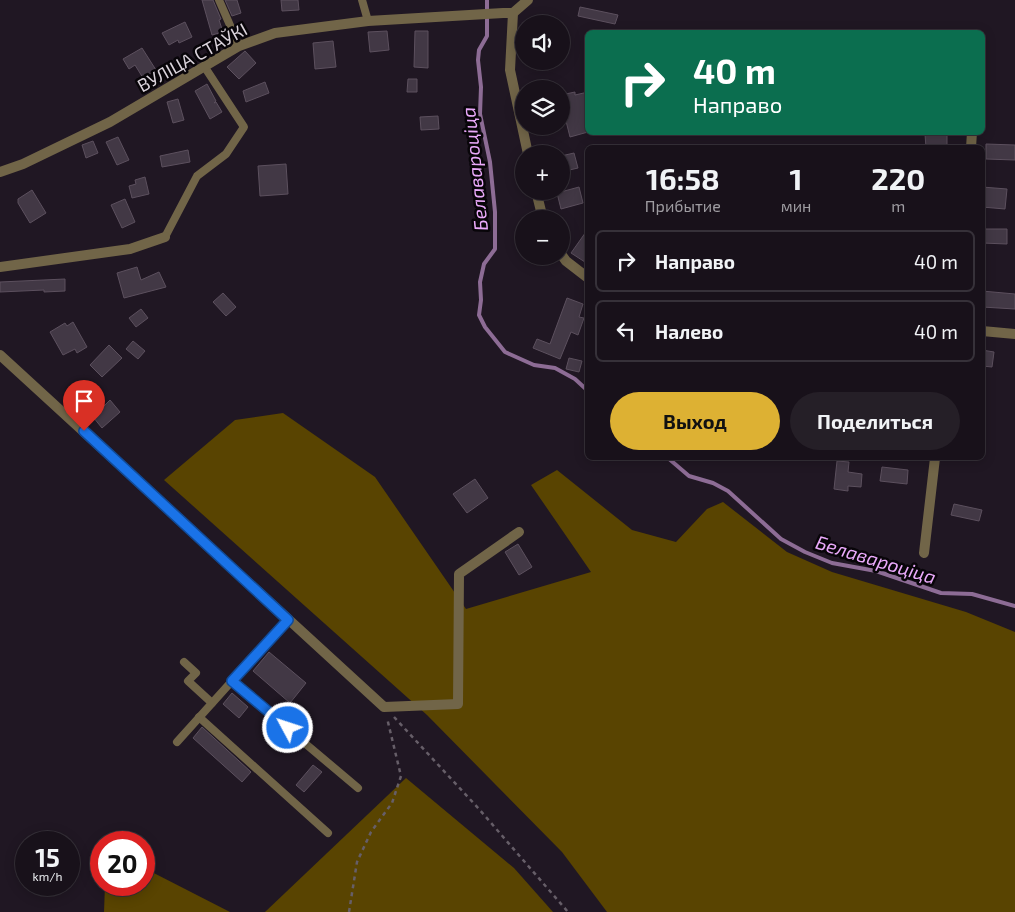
<!DOCTYPE html>
<html lang="ru">
<head>
<meta charset="utf-8">
<style>
  body { margin:0; font-family:"Exo 2",sans-serif; background:#251f27; color:#f1f3f6; height:100vh; display:flex; flex-direction:column; font-size:19px; white-space:nowrap }
  * { box-sizing:border-box; margin:0 }
  p { font-size:16px; color:#9f9da2 }
  .icon { flex:none; width:28px; height:28px; fill:none; stroke:currentColor; stroke-width:2; stroke-linecap:round; stroke-linejoin:round }
  .map { position:relative; flex:1; overflow:hidden }
  .panel { position:absolute; left:585px; top:145px; width:400px; height:315px; display:flex; flex-direction:column; background:#18111a; border-radius:8px; box-shadow:0 2px 12px #0003,0 0 0 1px #363139 }
  .panel>* { flex:none }
  .banner { position:absolute; left:585px; top:30px; width:400px; height:105px; border-radius:8px; box-shadow:0 2px 12px #0003,0 0 0 1px #363139; background:#0b6e4f; color:#fff; overflow:hidden }
  .tools { position:absolute; left:515px; top:15px; display:grid; gap:10px }
  .tools a { display:grid; place-items:center; width:55px; height:55px; border-radius:50%; background:#18111a; box-shadow:0 2px 12px #0003,0 0 0 1px #363139; font-size:25px }
  .speed { position:absolute; left:15px; top:831px; display:flex; gap:10px; font-size:25px; font-weight:700; text-align:center }
  .speed>* { display:grid; place-content:center; width:65px; height:65px; border-radius:50%; background:#18111a; box-shadow:0 2px 12px #0003,0 0 0 1px #363139; line-height:1 }
  .speed small { font-size:12px; font-weight:400 }
  .speed .limit { border:8px solid #d22; background:#fff; color:#111 }
  .pin { position:absolute; display:grid; place-items:center; width:42px; height:42px; color:#fff; margin:-51px -21px; border-radius:50% 50% 50% 0; rotate:-45deg; box-shadow:0 0 5px #0007 }
  .pin .icon { rotate:45deg }
  .me { position:absolute; width:55px; margin:-28px; rotate:310deg; stroke-linejoin:round; filter:drop-shadow(0 0 4px #0008) }
  .turn { display:flex; align-items:center; gap:18px; height:105px; padding:0 25px; font-size:22px }
  .turn .icon { width:65px; height:65px; stroke-width:2.5 }
  .turn b { display:block; font-size:35px; line-height:42px }
  .eta { display:flex; justify-content:space-evenly; align-items:center; height:85px; text-align:center }
  .eta b { font-size:30px; font-weight:700; line-height:35px }
  .action { display:flex; gap:10px; margin-top:auto; padding:10px 25px }
  .action a { flex:1; height:58px; border-radius:30px; background:#ddb133; color:#111; font-size:20px; font-weight:700; line-height:58px; text-align:center }
  .action a+a { background:#251f27; color:#f1f3f6 }
  ul { padding:0; list-style:none }
  li { display:flex; align-items:center; gap:15px; height:62px; margin:0 10px 8px; padding:0 15px; border:2px solid #363139; border-radius:8px }
  li div { flex:1 }
  li b { display:block; font-size:19px }
  li em { font-style:normal }
  .map>svg:first-child { display:block }
</style>
</head>
<body>
<div class="map">
<svg width="1015" height="912" viewBox="0 0 1015 912">
  <rect width="100%" height="100%" fill="#201723"/>
  <g fill="#594401">
    <polygon points="283,413 375,477 466,609 591,572 531,485 557,470 632,530 676,542 707,509 723,502 787,552 832,572 966,612 1015,632 1015,912 607,912 562,852 427,715 164,480 235,420"/>
    <polygon points="406,778 514,868 553,912 265,912"/>
    <polygon points="144,868 230,912 104,912 105,885 144,885"/>
  </g>
  <g fill="none" stroke-linecap="round" stroke-linejoin="round">
    <g stroke="#8d6c95" stroke-width="4">
      <polyline points="487,0 487,36 479,50 478,60 481,87 480,114 490,162 495,212 495,249 484,264 480,282 481,300 479,315 485,327 505,352 534,365 555,368 575,379 588,391"/>
      <polyline points="668,458 689,476 713,483 728,491 781,539 805,552 832,563 876,571 941,593 972,594 1015,606"/>
    </g>
  </g>
  <g fill="#423845" stroke="#5c505e">
    <polygon points="202,0 213,0 221,19 219,20 223,32 212,35"/>
    <polygon points="225,0 237,0 241,13 232,16"/>
    <polygon points="281,0 298,0 299,10 282,11"/>
    <polygon points="580,7 618,15 615,24 578,16"/>
    <polygon points="185,22 192,37 179,43 178,40 169,45 162,33"/>
    <polygon points="387,31 389,50 370,52 368,32"/>
    <polygon points="415,31 428,31 428,68 414,67"/>
    <polygon points="333,41 336,67 315,69 313,43"/>
    <polygon points="142,48 156,70 143,78 135,65 129,69 123,59"/>
    <polygon points="245,51 256,63 239,79 227,67"/>
    <polygon points="408,79 417,79 417,92 407,92"/>
    <polygon points="265,82 269,93 246,102 243,91"/>
    <polygon points="207,84 216,101 214,103 216,102 222,112 210,119 195,91"/>
    <polygon points="575,92 575,95 588,92 588,132 570,137 561,101 561,95"/>
    <polygon points="178,99 184,120 173,123 167,102"/>
    <polygon points="438,116 439,129 421,130 420,117"/>
    <polygon points="947,133 947,148 926,148 925,134"/>
    <polygon points="118,137 129,160 117,165 106,142"/>
    <polygon points="93,141 98,153 86,158 82,145"/>
    <polygon points="986,144 1015,145 1015,160 986,159"/>
    <polygon points="188,150 190,162 162,167 160,156"/>
    <polygon points="574,153 578,168 561,172 561,156"/>
    <polygon points="286,164 288,194 260,196 258,166"/>
    <polygon points="145,177 149,194 132,198 129,186 136,184 135,180"/>
    <polygon points="579,187 583,203 561,209 557,193"/>
    <polygon points="982,187 1007,189 1005,209 982,207"/>
    <polygon points="32,190 46,213 30,223 18,203 18,199"/>
    <polygon points="125,199 135,222 122,228 111,205"/>
    <polygon points="588,229 588,264 571,253"/>
    <polygon points="982,229 1007,229 1007,244 982,243"/>
    <polygon points="137,267 141,280 159,272 166,287 124,298 117,273"/>
    <polygon points="65,279 65,291 44,292 44,290 0,292 0,282"/>
    <polygon points="982,291 1015,294 1015,309 982,307"/>
    <polygon points="223,293 236,307 226,316 213,302"/>
    <polygon points="567,298 583,304 579,317 584,318 578,335 571,332 560,359 533,348 537,339 550,344"/>
    <polygon points="141,309 148,318 136,327 129,318"/>
    <polygon points="73,322 87,347 77,353 75,349 63,355 50,332 65,323 67,326"/>
    <polygon points="133,341 145,351 138,359 126,349"/>
    <polygon points="109,345 122,358 102,377 90,365"/>
    <polygon points="982,350 994,352 992,367 982,366"/>
    <polygon points="569,358 582,361 579,372 566,369"/>
    <polygon points="110,400 120,412 102,428 89,412 101,402 104,406"/>
    <polygon points="837,461 849,462 848,472 862,474 861,487 848,486 848,491 834,489"/>
    <polygon points="882,467 908,470 907,484 880,481"/>
    <polygon points="475,479 488,498 467,513 453,494"/>
    <polygon points="954,504 982,510 979,521 951,515"/>
    <polygon points="518,544 532,567 519,575 505,552"/>
    <polygon points="269,652 306,683 290,703 253,671"/>
    <polygon points="232,693 248,707 239,718 223,704"/>
    <polygon points="202,727 251,772 242,782 193,738"/>
    <polygon points="313,765 322,772 304,792 296,785"/>
  </g>
  <g fill="none" stroke-linecap="round" stroke-linejoin="round">
    <g stroke="#665e68" stroke-width="2.5" stroke-dasharray="4 4" stroke-linecap="butt">
      <polyline points="394,717 479,809 568,912"/>
      <polyline points="349,912 357,862 371,832 392,803 401,776 387,718"/>
    </g>
    <g stroke="#716548" stroke-width="8">
      <polyline points="219,0 239,46"/>
      <polyline points="362,0 368,21"/>
      <polyline points="165,237 197,176 226,154 244,127 204,66"/>
      <polyline points="184,662 196,673 188,681 212,703"/>
      <polyline points="231,681 358,788"/>
      <polyline points="199,717 328,833"/>
      <polyline points="177,742 287,620"/>
    </g>
    <g stroke="#716548" stroke-width="10">
      <polyline points="513,13 528,0"/>
      <polyline points="971,148 972,132"/>
      <polyline points="0,267 130,249 165,237"/>
      <polyline points="0,355 384,707 458,704 459,574 519,532"/>
      <polyline points="924,553 935,458"/>
    </g>
    <g stroke="#716548" stroke-width="10">
      <polyline points="0,172 23,164 110,122 239,46 275,33 368,21 503,13 513,13 510,70 528,154"/>
      <polyline points="536,191 543,219"/>
      <polyline points="561,254 566,261 588,278"/>
      <polyline points="982,331 1015,334"/>
    </g>
  </g>
  <g fill="none" stroke-linecap="round" stroke-linejoin="round">
    <defs>
      <polyline id="route" points="84,431 288,620 232,681 288,728"/>
    </defs>
    <use href="#route" stroke="#114b97" stroke-width="12"/>
    <use href="#route" stroke="#1a73e8" stroke-width="9"/>
  </g>
  <g text-anchor="middle" dominant-baseline="central" stroke-width="5" stroke-linejoin="round" paint-order="stroke">
    <g font-size="18" fill="#dbd4dc" stroke="#080509">
      <text transform="translate(192 57) rotate(-29)">ВУЛІЦА СТАЎКІ</text>
    </g>
    <g font-size="19" font-style="italic" fill="#eaa9fa" stroke="#080509">
      <text transform="translate(474 169) rotate(-96)">Белавароціца</text>
      <text transform="translate(876 559) rotate(17)">Белавароціца</text>
    </g>
  </g>
</svg>
<div class="tools">
<a><svg class="icon" aria-label="sound" viewBox="0 0 24 24"><path d="M4 9h4l5-4v14l-5-4H4zM17 9q2 3 0 6"/></svg></a>
<a><svg class="icon" aria-label="layers" viewBox="0 0 24 24"><path d="M12 4l9 5-9 5-9-5zM3 14l9 5 9-5"/></svg></a>
<a>+</a>
<a>−</a>
</div>
<div class="speed"><div>15<small>km/h</small></div><div class="limit">20</div></div>
<div class="pin" style="left:84px;top:431px;background:#d93025"><svg class="icon" aria-label="arrive" viewBox="0 0 24 24"><path d="M6 21V4h12l-3 4 3 4H6"/></svg></div>
<svg class="me" style="left:288px;top:728px" viewBox="-20 -20 40 40"><circle r="17" fill="#1a73e8" stroke="#fff" stroke-width="3"/><path d="M0-11L8 9 0 5-8 9z" fill="#fff"/></svg>
<div class="banner">
<div class="turn"><svg class="icon" aria-label="right" viewBox="0 0 24 24"><path d="M7 20v-9h11M14 6l5 5-5 5"/></svg><div><b>40 m</b>Направо</div></div>
</div>
<section class="panel">
<div class="eta">
<div><b>16:58</b><p>Прибытие</p></div>
<div><b>1</b><p>мин</p></div>
<div><b>220</b><p>m</p></div>
</div>
<ul>
<li><svg class="icon" aria-label="right" viewBox="0 0 24 24"><path d="M7 20v-9h11M14 6l5 5-5 5"/></svg><div><b>Направо</b></div><em>40 m</em></li>
<li><svg class="icon" aria-label="left" viewBox="0 0 24 24"><path d="M17 20v-9H6M10 6l-5 5 5 5"/></svg><div><b>Налево</b></div><em>40 m</em></li>
</ul>
<div class="action"><a>Выход</a><a>Поделиться</a></div>
</section>
</div>
</body>
</html>
